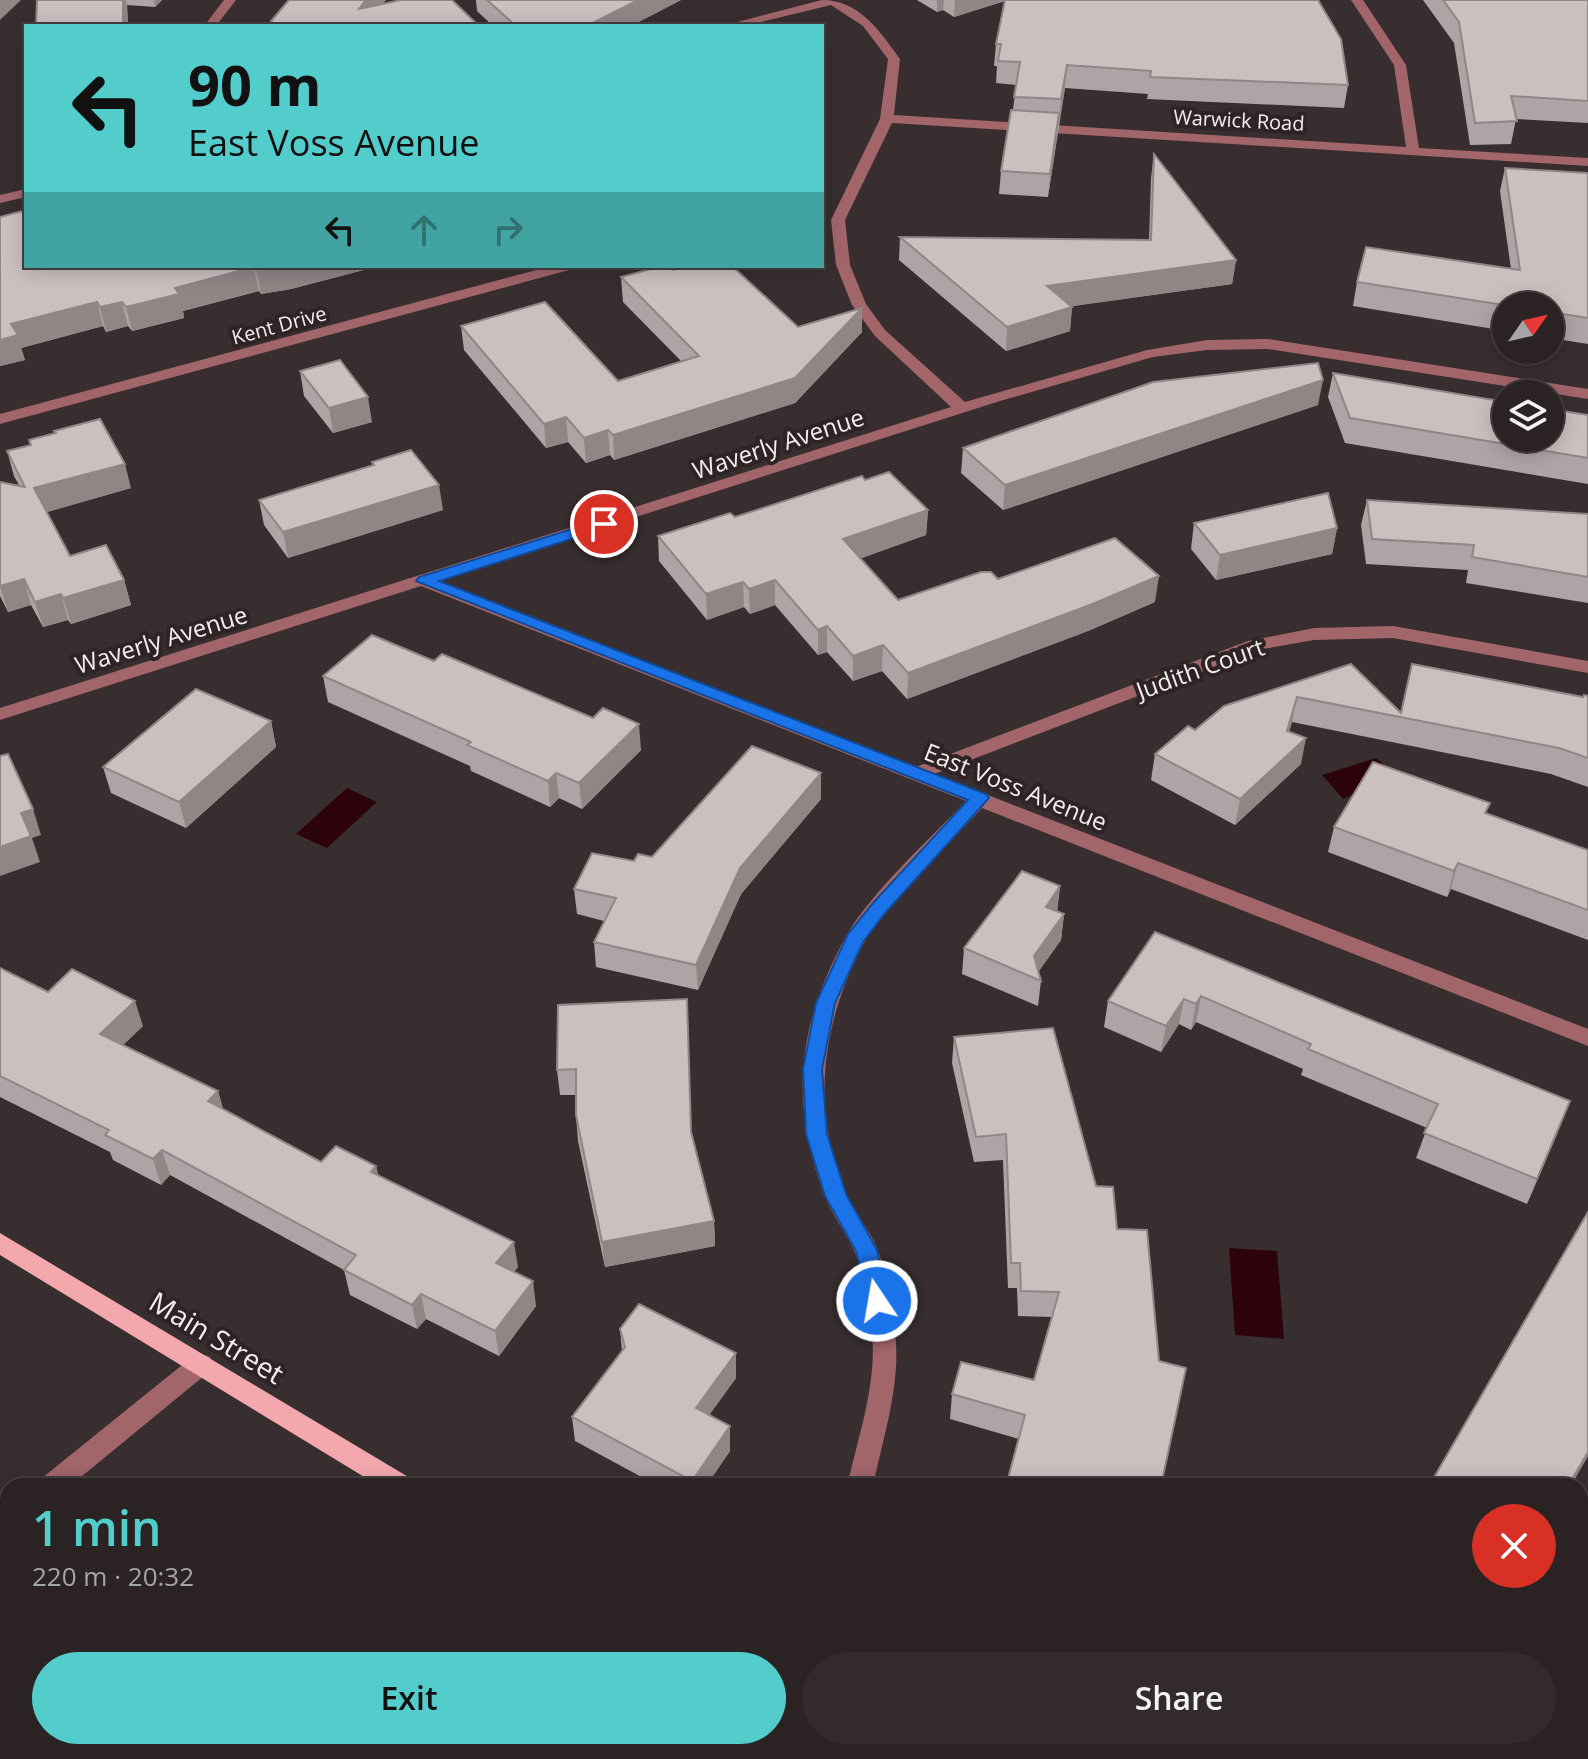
<!DOCTYPE html>
<html lang="en">
<head>
<meta charset="utf-8">
<style>
  body { margin:0; font-family:"Open Sans",sans-serif; background:#322a2b; color:#f1f3f6; height:100vh; display:flex; flex-direction:column; font-size:30px; white-space:nowrap }
  * { box-sizing:border-box; margin:0 }
  p { font-size:26px; color:#a5a4a6 }
  .icon { flex:none; width:44px; height:44px; fill:none; stroke:currentColor; stroke-width:2; stroke-linecap:round; stroke-linejoin:round }
  .map { position:relative; flex:1; overflow:hidden }
  .side { position:absolute; left:0px; top:1478px; width:1588px; height:282px; display:flex; flex-direction:column; background:#2a2223; border-radius:24px 24px 0 0; box-shadow:0 4px 20px #0003,0 0 0 2px #463f41 }
  .side>* { flex:none }
  .top-card { position:absolute; left:24px; top:24px; width:800px; height:244px; border-radius:0px; box-shadow:0 4px 20px #0003,0 0 0 2px #463f41; background:#53cdcb; color:#111; overflow:hidden }
  .needle { width:52px; rotate:56deg }
  .fabs { position:absolute; left:1492px; top:292px; display:grid; gap:16px }
  .fabs a { display:grid; place-items:center; width:72px; height:72px; border-radius:50%; background:#2a2223; box-shadow:0 4px 20px #0003,0 0 0 2px #463f41; font-size:40px }
  .pin { position:absolute; display:grid; place-items:center; width:68px; height:68px; color:#fff; margin:-34px; border:4px solid #fff; border-radius:50%; box-shadow:0 2px 8px #0007 }
  .me { position:absolute; width:88px; margin:-44px; rotate:348deg; stroke-linejoin:round; filter:drop-shadow(0 0 6px #0008) }
  .turn { display:flex; align-items:center; gap:28px; height:168px; padding:0 32px; font-size:36px }
  .turn .icon { width:104px; height:104px; stroke-width:2.5 }
  .turn b { display:block; font-size:56px; line-height:68px }
  .lanes { display:flex; align-items:center; height:76px; padding:0 32px; background:#0003; justify-content:center; gap:40px; direction:ltr }
  .lanes .off { opacity:.35 }
  .round { display:grid; place-items:center; flex:none; width:84px; height:84px; border-radius:42px; background:#322a2b }
  .headline { display:flex; align-items:center; justify-content:space-between; height:136px; padding:0 32px }
  h1 { font-size:48px; font-weight:600; line-height:60px; color:#53cdcb }
  .cta { display:flex; gap:16px; margin-top:auto; padding:16px 32px }
  .cta a { flex:1; height:92px; border-radius:48px; background:#53cdcb; color:#111; font-size:32px; font-weight:600; line-height:92px; text-align:center }
  .cta a+a { background:#322a2b; color:#f1f3f6 }
  .map>svg:first-child { display:block }
</style>
</head>
<body>
<div class="map">
<svg width="1588" height="1759" viewBox="0 0 1588 1759">
  <rect width="100%" height="100%" fill="#382e2f"/>
  <g fill="#2c030b">
    <polygon points="1376,758 1395,774 1343,799 1322,775"/>
    <polygon points="347,788 377,802 327,848 296,834"/>
    <polygon points="1229,1248 1277,1251 1284,1339 1235,1335"/>
  </g>
  <g fill="none" stroke-linecap="round" stroke-linejoin="round">
    <g fill="#a1656a" fill-rule="evenodd">
      <polygon points="224,0 236,0 216,26 204,26"/>
      <path d="M822 0C859 0 880 31 900 59L894 115 1406 147 1394 65 1351 0H1363L1406 65 1419 148 1588 158V166L892 123 845 220 850 265 866 304 885 330 965 402 1147 350 1207 340 1268 339 1588 389V399L1268 349 1207 350 1153 357 1000 401 438 580 916 767 1248 641 1314 628 1393 626 1588 661V673L1393 638 1314 640 1258 650 934 774 1588 1029V1046L982 808C948 845 885 902 863 945 821 1025 810 1111 847 1195 855 1214 869 1229 877 1248 886 1271 891 1301 894 1325 903 1378 884 1434 873 1486H847C859 1434 879 1378 871 1325 867 1301 863 1269 853 1248 844 1230 831 1213 824 1194 789 1100 798 1025 845 938 869 894 930 839 966 801L421 586 0 720V708L951 407 875 336 852 305 836 265 831 220 880 119 888 59 863 26 831 5 744 26H722Z"/>
      <polygon points="26,189 26,197 0,203 0,195"/>
      <polygon points="551,266 575,266 573,269 0,424 0,414"/>
      <polygon points="201,1354 210,1357 213,1364 210,1371 70,1486 38,1486 42,1478 192,1357"/>
      <polygon points="8,1509 8,1536 0,1539 0,1512"/>
      <polygon points="1588,1741 1588,1759 1572,1759 1575,1752 1580,1752 1580,1745"/>
      <polygon points="672,1752 705,1752 702,1759 669,1759"/>
    </g>
    <g fill="#f3a8ae" fill-rule="evenodd">
      <polygon points="0,1233 410,1478 414,1486 379,1486 0,1255"/>
      <polygon points="825,1752 862,1752 865,1759 828,1759"/>
    </g>
  </g>
  <g fill="#afa4a5">
    <polygon points="37,0 162,0 155,7 127,5 128,26 36,26"/>
    <polygon points="476,0 681,0 631,26 493,26 477,11"/>
    <polygon points="917,0 1318,0 1348,85 1344,108 1147,99 1148,94 1065,88 1048,197 999,194 1001,171 1013,110 1016,85 996,83 997,66 994,66 996,44 1005,1 954,17 943,10 937,12"/>
    <polygon points="1423,0 1588,0 1588,123 1516,119 1511,144 1470,145 1454,43"/>
    <polygon points="1154,154 1236,260 1232,284 1072,306 1070,331 1006,351 899,260 900,237 1149,240 1151,178"/>
    <polygon points="1505,168 1588,173 1588,344 1550,338 1550,306 1506,306 1506,331 1353,306 1357,282 1511,269 1500,191"/>
    <polygon points="0,217 379,266 291,289 261,294 259,291 183,311 184,318 132,331 128,326 106,332 103,326 21,348 25,360 0,366"/>
    <polygon points="673,270 798,327 862,332 795,403 614,460 610,455 586,463 568,442 546,448 464,350 461,326 618,381 682,362 623,302 621,277"/>
    <polygon points="300,371 372,422 333,433 304,396"/>
    <polygon points="1333,373 1588,415 1588,484 1345,443 1328,397"/>
    <polygon points="1318,405 1003,510 961,473 963,448"/>
    <polygon points="29,440 131,488 46,512 70,556 124,580 131,605 71,624 68,620 43,627 31,605 8,612 0,596 0,482 19,485 14,476 7,451 30,445"/>
    <polygon points="372,462 443,510 288,558 264,525 259,500 372,466"/>
    <polygon points="865,480 928,510 926,535 860,558 898,600 998,579 1155,602 1088,631 907,699 882,671 853,681 827,652 818,655 775,605 750,614 744,607 707,620 659,561 658,536 735,517"/>
    <polygon points="1367,500 1588,514 1588,603 1466,583 1468,570 1366,564 1361,525"/>
    <polygon points="1194,523 1337,528 1332,554 1216,580 1191,549"/>
    <polygon points="1351,664 1401,712 1412,664 1583,697 1588,696 1588,787 1551,774 1292,722 1289,732 1301,764 1235,825 1151,780 1155,754 1195,730"/>
    <polygon points="323,676 641,750 582,809 559,798 550,807 471,771 470,766 328,702"/>
    <polygon points="271,721 276,747 186,828 111,793 103,767"/>
    <polygon points="821,799 741,894 698,990 596,967 594,942 604,921 577,914 574,889 634,861 652,857"/>
    <polygon points="1487,813 1588,850 1588,940 1451,889 1447,897 1328,852 1334,827"/>
    <polygon points="1060,886 1057,912 1064,914 1061,940 1038,972 1041,981 1038,1006 962,974 964,948"/>
    <polygon points="1155,932 1560,1127 1527,1204 1416,1158 1427,1128 1301,1075 1303,1069 1196,1022 1191,1030 1179,1024 1161,1052 1104,1027 1108,1001"/>
    <polygon points="0,968 48,992 143,1026 123,1045 218,1091 223,1109 321,1162 376,1166 378,1175 518,1267 514,1272 536,1306 499,1356 426,1319 417,1329 350,1295 344,1270 170,1175 161,1185 113,1160 110,1152 0,1097"/>
    <polygon points="558,1005 691,1134 714,1221 715,1246 605,1267 578,1141 576,1115 576,1095 560,1095 557,1070"/>
    <polygon points="954,1037 1096,1186 1019,1439 950,1419 952,1394 1034,1380 1052,1317 1018,1316 1017,1288 1008,1288 1003,1160 974,1162 952,1063"/>
    <polygon points="620,1329 736,1378 709,1415 730,1426 730,1451 706,1486 658,1486 575,1441 572,1417 622,1351"/>
  </g>
  <g fill="#8f8686">
    <polygon points="0,0 21,0 0,20"/>
    <polygon points="123,0 126,0 127,5 128,26 123,26"/>
    <polygon points="154,0 162,0 155,7"/>
    <polygon points="366,0 386,0 366,26 359,9"/>
    <polygon points="638,0 681,0 631,26 587,26"/>
    <polygon points="937,0 944,0 943,10 937,12"/>
    <polygon points="955,0 1007,0 954,17"/>
    <polygon points="825,55 825,77 822,85 822,63"/>
    <polygon points="1067,65 1065,88 1059,122 1061,99"/>
    <polygon points="1059,113 1057,136 1048,197 1050,174"/>
    <polygon points="1236,260 1232,284 1045,310 1047,286"/>
    <polygon points="280,266 379,266 291,289 261,294 256,270"/>
    <polygon points="254,267 259,291 183,311 184,318 132,331 126,307 175,288"/>
    <polygon points="97,302 103,326 21,348 25,360 0,366 0,340 11,324"/>
    <polygon points="122,302 128,326 106,332 100,307"/>
    <polygon points="1072,307 1070,331 1006,351 1007,327"/>
    <polygon points="862,308 862,332 795,403 614,460 613,435"/>
    <polygon points="1323,380 1318,405 1003,510 1005,485"/>
    <polygon points="368,397 372,422 333,433 329,408"/>
    <polygon points="566,417 568,442 546,448 544,424"/>
    <polygon points="608,430 610,455 586,463 584,438"/>
    <polygon points="125,464 131,488 41,514 34,488"/>
    <polygon points="439,485 443,510 288,558 283,532"/>
    <polygon points="928,510 926,535 843,565 843,539"/>
    <polygon points="1337,528 1332,554 1216,580 1220,555"/>
    <polygon points="1159,576 1155,602 1088,631 907,699 908,673"/>
    <polygon points="24,579 31,605 8,612 0,586"/>
    <polygon points="124,580 131,605 71,624 63,598"/>
    <polygon points="775,580 775,605 750,614 749,589"/>
    <polygon points="743,582 744,607 707,620 706,594"/>
    <polygon points="61,594 68,620 43,627 35,602"/>
    <polygon points="827,626 827,652 818,655 818,630"/>
    <polygon points="883,645 882,671 853,681 853,656"/>
    <polygon points="1297,697 1292,722 1282,757 1287,731"/>
    <polygon points="271,721 276,747 186,828 179,802"/>
    <polygon points="639,724 641,750 582,809 579,783"/>
    <polygon points="1306,738 1301,764 1235,825 1240,799"/>
    <polygon points="556,773 559,798 550,807 548,781"/>
    <polygon points="821,773 821,799 741,894 698,990 696,965 740,868"/>
    <polygon points="33,809 41,835 32,838 40,862 0,876 0,847 21,813"/>
    <polygon points="1458,863 1451,889 1447,897 1454,871"/>
    <polygon points="1060,886 1057,912 1046,907"/>
    <polygon points="1064,914 1061,940 1034,978 1034,956"/>
    <polygon points="1201,996 1196,1022 1191,1030 1196,1004"/>
    <polygon points="1184,999 1179,1024 1161,1052 1166,1026"/>
    <polygon points="135,1001 143,1026 108,1059 100,1034"/>
    <polygon points="218,1091 225,1116 208,1101"/>
    <polygon points="1570,1101 1560,1127 1527,1204 1537,1179"/>
    <polygon points="162,1150 170,1175 161,1185 153,1159"/>
    <polygon points="376,1166 381,1191 371,1172"/>
    <polygon points="714,1221 715,1246 605,1267 602,1242"/>
    <polygon points="514,1242 518,1267 500,1288 496,1263"/>
    <polygon points="533,1281 536,1306 499,1356 495,1331"/>
    <polygon points="421,1294 426,1319 417,1329 412,1305"/>
    <polygon points="736,1353 736,1378 697,1432 696,1408"/>
    <polygon points="730,1426 730,1451 706,1486 692,1486 692,1481"/>
    <polygon points="1588,1452 1588,1456 1571,1486 1568,1486"/>
    <polygon points="24,1752 60,1752 53,1759 16,1759"/>
    <polygon points="461,1752 480,1752 482,1759 453,1759"/>
  </g>
  <g fill="#ccbfc0" stroke="#8f8686" stroke-width="2">
    <polygon points="37,0 123,0 123,26 36,26"/>
    <polygon points="289,0 366,0 359,9 401,0 452,0 477,24 470,26 276,26 271,21"/>
    <polygon points="487,0 638,0 587,26 516,26"/>
    <polygon points="1005,0 1318,0 1341,39 1348,85 1150,77 1151,71 1067,65 1061,99 1014,97 1020,62 998,61 1001,44 996,44"/>
    <polygon points="1443,0 1588,0 1588,101 1511,96 1517,121 1475,123 1459,22"/>
    <polygon points="1011,110 1059,113 1050,174 1001,171"/>
    <polygon points="1154,154 1236,260 1047,286 1072,307 1007,327 900,237 1151,240"/>
    <polygon points="1505,168 1588,173 1588,318 1550,312 1550,306 1510,306 1357,282 1366,247 1520,270"/>
    <polygon points="26,210 26,266 280,266 256,270 254,267 175,288 179,294 126,307 122,302 100,307 97,302 11,324 18,335 0,340 0,217"/>
    <polygon points="662,266 668,266 673,270 687,266 732,266 798,327 862,308 795,378 613,435 608,430 584,438 566,417 544,424 461,326 545,302 618,381 699,356 621,277"/>
    <polygon points="340,360 368,397 329,408 300,371"/>
    <polygon points="1318,363 1323,380 1005,485 963,448 1153,382"/>
    <polygon points="1333,373 1506,402 1506,438 1550,438 1550,409 1588,415 1588,458 1350,418"/>
    <polygon points="100,419 125,464 34,488 70,556 106,545 124,580 63,598 61,594 35,602 24,579 0,586 0,482 25,487 7,451 31,445 29,440 56,433 54,431"/>
    <polygon points="411,450 439,485 283,532 259,500 374,465 372,462"/>
    <polygon points="889,472 928,510 843,539 898,600 981,572 991,572 998,579 1115,538 1159,576 1090,605 908,673 883,645 853,656 827,626 818,630 775,580 749,589 743,582 706,594 658,536 730,513 735,517 862,476 865,480"/>
    <polygon points="1328,493 1337,528 1220,555 1194,523"/>
    <polygon points="1367,500 1588,514 1588,577 1472,557 1474,545 1372,539"/>
    <polygon points="372,635 434,661 442,654 593,718 603,708 639,724 579,783 556,773 548,781 467,745 471,742 323,676"/>
    <polygon points="1351,664 1401,713 1412,664 1583,697 1584,695 1588,696 1588,758 1559,748 1297,697 1287,731 1306,738 1240,799 1155,754 1188,726 1195,730 1224,706"/>
    <polygon points="196,689 271,721 179,802 103,767"/>
    <polygon points="752,746 821,773 740,868 696,965 594,942 616,898 574,889 592,853 634,861 638,854 652,857"/>
    <polygon points="8,754 33,809 21,813 31,836 0,847 0,756"/>
    <polygon points="1373,762 1490,803 1485,813 1588,850 1588,910 1458,863 1454,871 1334,827"/>
    <polygon points="1022,871 1060,886 1046,907 1064,914 1034,956 1041,981 964,948"/>
    <polygon points="1155,932 1570,1101 1537,1179 1424,1133 1438,1104 1308,1049 1311,1044 1201,996 1196,1004 1184,999 1166,1026 1108,1001"/>
    <polygon points="0,968 48,992 72,969 135,1001 100,1034 218,1091 208,1101 321,1162 336,1146 376,1166 371,1172 514,1242 496,1263 533,1281 495,1331 421,1294 412,1305 344,1270 356,1255 162,1150 153,1159 105,1135 109,1130 0,1076"/>
    <polygon points="687,999 691,1132 714,1221 602,1242 576,1115 576,1069 557,1070 558,1005"/>
    <polygon points="1053,1028 1096,1186 1113,1187 1117,1229 1147,1230 1159,1361 1186,1368 1161,1486 1006,1486 1025,1415 952,1394 961,1362 1034,1380 1059,1292 1021,1291 1020,1263 1011,1263 1006,1134 976,1137 954,1037"/>
    <polygon points="1588,1212 1588,1452 1568,1486 1429,1486"/>
    <polygon points="639,1304 736,1353 696,1408 730,1426 692,1481 572,1417 625,1347 620,1329"/>
    <polygon points="8,1626 8,1752 24,1752 16,1759 0,1759 0,1628 1,1627 4,1630"/>
    <polygon points="268,1752 461,1752 453,1759 259,1759"/>
    <polygon points="1251,1752 1390,1752 1386,1759 1247,1759"/>
  </g>
  <polygon fill="#1a73e8" stroke="#114b97" stroke-width="2" points="604,519 609,520 609,527 439,581 986,794 989,798 886,912 863,942 835,1003 822,1069 827,1134 846,1194 877,1250 888,1301 885,1308 877,1310 870,1308 856,1251 825,1196 806,1134 803,1069 816,1003 848,934 873,903 968,800 416,581 419,577"/>
  <g text-anchor="middle" dominant-baseline="central" stroke-width="8" stroke-linejoin="round" paint-order="stroke">
    <g font-size="20" fill="#f4edee" stroke="#2e2425">
      <text transform="translate(1239 120) rotate(3)">Warwick Road</text>
      <text transform="translate(279 325) rotate(-15)">Kent Drive</text>
    </g>
    <g font-size="24" fill="#f4edee" stroke="#2e2425">
      <text transform="translate(778 443) rotate(-18)">Waverly Avenue</text>
      <text transform="translate(161 639) rotate(-17)">Waverly Avenue</text>
      <text transform="translate(1200 668) rotate(-20)">Judith Court</text>
      <text transform="translate(1016 786) rotate(22)">East Voss Avenue</text>
    </g>
    <g font-size="28" fill="#f4edee" stroke="#2e2425">
      <text transform="translate(217 1337) rotate(31)">Main Street</text>
    </g>
  </g>
</svg>
<div class="fabs">
<a><svg class="needle" viewBox="-14 -14 28 28"><path d="M0-13l5 13h-10z" fill="#e53935"/><path d="M0 13l5-13h-10z" fill="#a5a4a6"/></svg></a>
<a><svg class="icon" aria-label="layers" viewBox="0 0 24 24"><path d="M12 4l9 5-9 5-9-5zM3 14l9 5 9-5"/></svg></a>
</div>
<div class="pin" style="left:604px;top:524px;background:#d93025"><svg class="icon" aria-label="arrive" viewBox="0 0 24 24"><path d="M6 21V4h12l-3 4 3 4H6"/></svg></div>
<svg class="me" style="left:877px;top:1301px" viewBox="-20 -20 40 40"><circle r="17" fill="#1a73e8" stroke="#fff" stroke-width="3"/><path d="M0-11L8 9 0 5-8 9z" fill="#fff"/></svg>
<div class="top-card">
<div class="turn"><svg class="icon" aria-label="left" viewBox="0 0 24 24"><path d="M17 20v-9H6M10 6l-5 5 5 5"/></svg><div><b>90 m</b>East Voss Avenue</div></div>
<div class="lanes"><svg class="icon" aria-label="left" viewBox="0 0 24 24"><path d="M17 20v-9H6M10 6l-5 5 5 5"/></svg><svg class="icon off" aria-label="ahead" viewBox="0 0 24 24"><path d="M12 20V5M6 11l6-6 6 6"/></svg><svg class="icon off" aria-label="right" viewBox="0 0 24 24"><path d="M7 20v-9h11M14 6l5 5-5 5"/></svg></div>
</div>
<section class="side">
<div class="headline"><div><h1>1 min</h1><p>220 m · 20:32</p></div><a class="round" style="background:#d93025;color:#fff"><svg class="icon" aria-label="close" viewBox="0 0 24 24"><path d="M6 6l12 12M18 6L6 18"/></svg></a></div>
<div class="cta"><a>Exit</a><a>Share</a></div>
</section>
</div>
</body>
</html>
